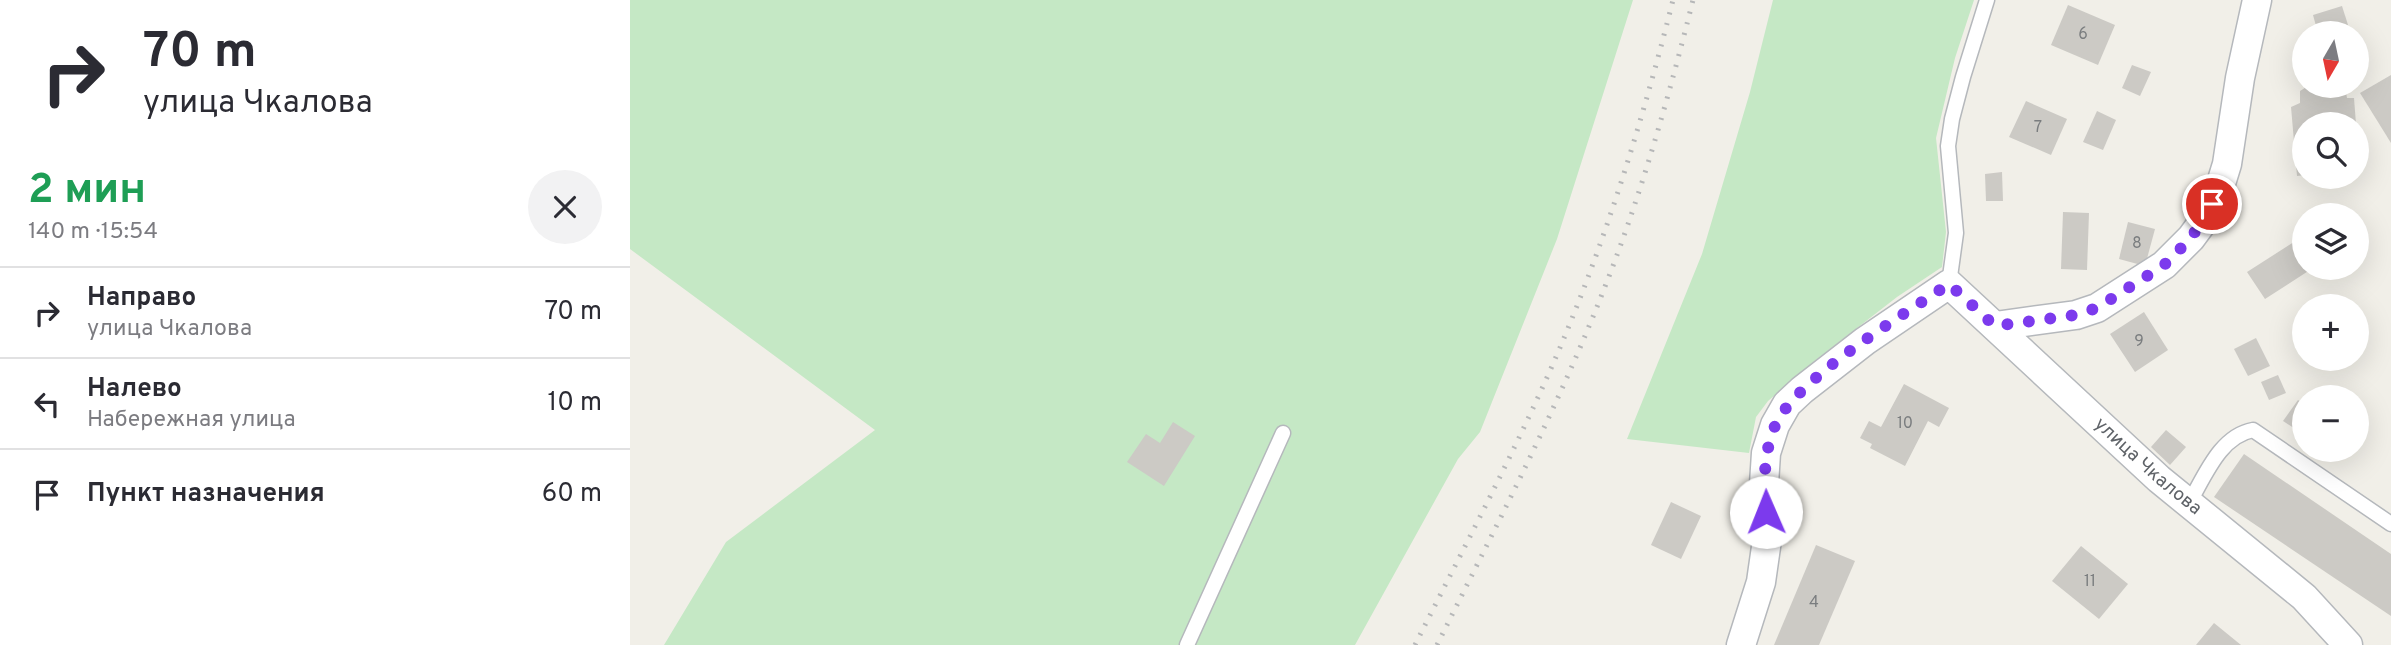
<!DOCTYPE html>
<html lang="ru">
<head>
<meta charset="utf-8">
<style>
  body { margin:0; font-family:Overpass,sans-serif; background:#f2f2f3; color:#2b2b33; height:100vh; display:flex; flex-direction:column; font-size:26px; white-space:nowrap }
  * { box-sizing:border-box; margin:0 }
  p { font-size:23px; color:#7c7c81 }
  .icon { flex:none; width:38px; height:38px; fill:none; stroke:currentColor; stroke-width:2; stroke-linecap:round; stroke-linejoin:round }
  .map { position:relative; flex:1; overflow:hidden }
  .panel { display:flex; flex-direction:column; background:#fff; width:630px }
  .panel>* { flex:none }
  .guide { background:#fff; color:#2b2b33; overflow:hidden }
  .needle { width:46px; rotate:189deg }
  .tools { position:absolute; left:1662px; top:21px; display:grid; gap:14px }
  .tools a { display:grid; place-items:center; width:77px; height:77px; border-radius:50%; background:#fff; box-shadow:0 7px 28px #0002; font-size:35px }
  .pin { position:absolute; display:grid; place-items:center; width:60px; height:60px; color:#fff; margin:-30px; border:4px solid #fff; border-radius:50%; box-shadow:0 2px 7px #0007 }
  .me { position:absolute; width:77px; margin:-38px; rotate:359deg; stroke-linejoin:round; filter:drop-shadow(0 0 5px #0008) }
  .turn { display:flex; align-items:center; gap:24px; height:147px; padding:0 28px; font-size:32px }
  .turn .icon { width:91px; height:91px; stroke-width:2.5 }
  .turn b { display:block; font-size:49px; line-height:60px }
  .round { display:grid; place-items:center; flex:none; width:74px; height:74px; border-radius:37px; background:#f2f2f3 }
  .headline { display:flex; align-items:center; justify-content:space-between; height:119px; padding:0 28px }
  h1 { font-size:42px; font-weight:700; line-height:52px; color:#1e9e55 }
  ul { padding:0; list-style:none }
  li { display:flex; align-items:center; gap:21px; height:91px; padding:0 28px; border-top:2px solid #e1e1e2 }
  li div { flex:1 }
  li b { display:block; font-size:26px }
  li em { font-style:normal }
  main { display:flex; flex:1; min-height:0 }
  .map>svg:first-child { display:block }
</style>
</head>
<body>
<main>
<section class="panel">
<div class="guide">
<div class="turn"><svg class="icon" aria-label="right" viewBox="0 0 24 24"><path d="M7 20v-9h11M14 6l5 5-5 5"/></svg><div><b>70 m</b>улица Чкалова</div></div>
</div>
<div class="headline"><div><h1>2 мин</h1><p>140 m · 15:54</p></div><a class="round"><svg class="icon" aria-label="close" viewBox="0 0 24 24"><path d="M6 6l12 12M18 6L6 18"/></svg></a></div>
<ul>
<li><svg class="icon" aria-label="right" viewBox="0 0 24 24"><path d="M7 20v-9h11M14 6l5 5-5 5"/></svg><div><b>Направо</b><p>улица Чкалова</p></div><em>70 m</em></li>
<li><svg class="icon" aria-label="left" viewBox="0 0 24 24"><path d="M17 20v-9H6M10 6l-5 5 5 5"/></svg><div><b>Налево</b><p>Набережная улица</p></div><em>10 m</em></li>
<li><svg class="icon" aria-label="arrive" viewBox="0 0 24 24"><path d="M6 21V4h12l-3 4 3 4H6"/></svg><div><b>Пункт назначения</b></div><em>60 m</em></li>
</ul>
</section>
<div class="map">
<svg width="1761" height="645" viewBox="0 0 1761 645">
  <rect width="100%" height="100%" fill="#f1efe8"/>
  <g fill="#c5e8c5">
    <polygon points="0,0 1003,0 927,239 850,432 828,459 725,645 34,645 96,542 245,430 0,249"/>
    <polygon points="1143,0 1344,0 1325,58 1306,138 1316,232 1312,267 1267,297 1182,363 1138,401 1126,417 1119,453 997,439 1072,254 1120,92"/>
  </g>
  <g fill="#cccac5">
    <polygon points="1438,5 1485,25 1468,65 1421,45"/>
    <polygon points="1712,6 1718,25 1688,33 1683,15"/>
    <polygon points="1502,65 1521,72 1510,96 1492,88"/>
    <polygon points="1761,75 1761,143 1730,93"/>
    <polygon points="1678,86 1709,86 1716,92 1717,98 1724,98 1726,124 1675,124 1675,175 1667,176 1661,107 1670,103 1670,91"/>
    <polygon points="1396,101 1437,119 1421,155 1379,137"/>
    <polygon points="1467,111 1486,120 1473,150 1453,142"/>
    <polygon points="1372,172 1373,201 1356,201 1355,174"/>
    <polygon points="1433,212 1459,213 1457,270 1431,269"/>
    <polygon points="1498,222 1525,229 1515,266 1489,259"/>
    <polygon points="1667,240 1675,253 1675,268 1683,268 1635,299 1617,272"/>
    <polygon points="1514,312 1538,350 1505,372 1480,334"/>
    <polygon points="1626,338 1640,366 1618,376 1604,349"/>
    <polygon points="1648,375 1656,393 1639,400 1631,382"/>
    <polygon points="1274,384 1319,408 1309,427 1298,421 1275,466 1240,448 1242,444 1230,438 1239,421 1251,427"/>
    <polygon points="1668,400 1675,405 1675,435 1653,421"/>
    <polygon points="543,422 565,436 534,486 497,462 516,434 530,443"/>
    <polygon points="1536,430 1556,447 1540,465 1521,447"/>
    <polygon points="1614,454 1761,554 1761,616 1584,497"/>
    <polygon points="1041,502 1071,516 1051,559 1021,545"/>
    <polygon points="1186,545 1225,561 1189,645 1144,645"/>
    <polygon points="1451,546 1498,584 1469,619 1422,581"/>
    <polygon points="1584,623 1611,645 1566,645"/>
  </g>
  <g fill="none" stroke-linecap="round" stroke-linejoin="round">
    <defs>
      <g id="service">
        <polyline points="1319,284 1326,233 1318,146 1322,119 1333,77 1357,0"/>
        <path d="M1559 503C1575 476 1590 436 1623 430L1761 524"/>
        <polyline points="557,645 653,433"/>
      </g>
      <g id="minor">
        <polyline points="1365,326 1446,315 1467,308 1534,265 1561,238 1575,219 1589,190 1597,164 1610,78 1627,0"/>
        <path id="s1" d="M1111 645 1131 582 1137 540 1134 484 1136 453 1145 425 1157 404 1172 390 1235 341 1319 284 1529 479 1674 597 1718 645"/>
      </g>
    </defs>
    <use href="#service" stroke="#b5b8bc" stroke-width="17"/>
    <use href="#minor" stroke="#b5b8bc" stroke-width="31"/>
    <use href="#service" stroke="#fff" stroke-width="14"/>
    <use href="#minor" stroke="#fff" stroke-width="28"/>
    <g stroke="#b6b7b8" stroke-width="5" stroke-dasharray="2 9" stroke-linecap="butt">
      <path d="M785 645C830 555 878 465 919 373 972 253 1011 127 1043 0"/>
      <path d="M807 645C866 526 928 408 976 284 1012 192 1039 96 1063 0"/>
    </g>
  </g>
  <g fill="none" stroke-linecap="round" stroke-linejoin="round">
    <path stroke="#7c3aed" stroke-width="12" stroke-dasharray="0 21.6" d="M1136 512C1134 483 1133 454 1145 426 1163 381 1276 313 1319 284L1365 326 1446 315 1467 308 1534 265 1561 238 1582 204"/>
  </g>
  <g text-anchor="middle" dominant-baseline="central" stroke-width="5" stroke-linejoin="round" paint-order="stroke">
    <g font-size="16" fill="#7a7d7f">
      <text x="1453" y="35">6</text>
      <text x="1408" y="128">7</text>
      <text x="1507" y="244">8</text>
      <text x="1509" y="342">9</text>
      <text x="1275" y="424">10</text>
      <text x="1460" y="582">11</text>
      <text x="1184" y="603">4</text>
    </g>
    <g font-size="19" fill="#5f6368" stroke="#fff">
      <text stroke="none"><textPath href="#s1" startOffset="721">улица Чкалова</textPath></text>
    </g>
  </g>
</svg>
<div class="tools">
<a><svg class="needle" viewBox="-14 -14 28 28"><path d="M0-13l5 13h-10z" fill="#e53935"/><path d="M0 13l5-13h-10z" fill="#7c7c81"/></svg></a>
<a><svg class="icon" aria-label="search" viewBox="0 0 24 24"><circle cx="10" cy="10" r="6"/><path d="M15 15l6 6"/></svg></a>
<a><svg class="icon" aria-label="layers" viewBox="0 0 24 24"><path d="M12 4l9 5-9 5-9-5zM3 14l9 5 9-5"/></svg></a>
<a>+</a>
<a>−</a>
</div>
<div class="pin" style="left:1582px;top:204px;background:#d93025"><svg class="icon" aria-label="arrive" viewBox="0 0 24 24"><path d="M6 21V4h12l-3 4 3 4H6"/></svg></div>
<svg class="me" style="left:1136px;top:512px" viewBox="-20 -20 40 40"><circle r="19" fill="#fff"/><path d="M0-13L10 11 0 6-10 11z" fill="#7c3aed"/></svg>
</div>
</main>
</body>
</html>
